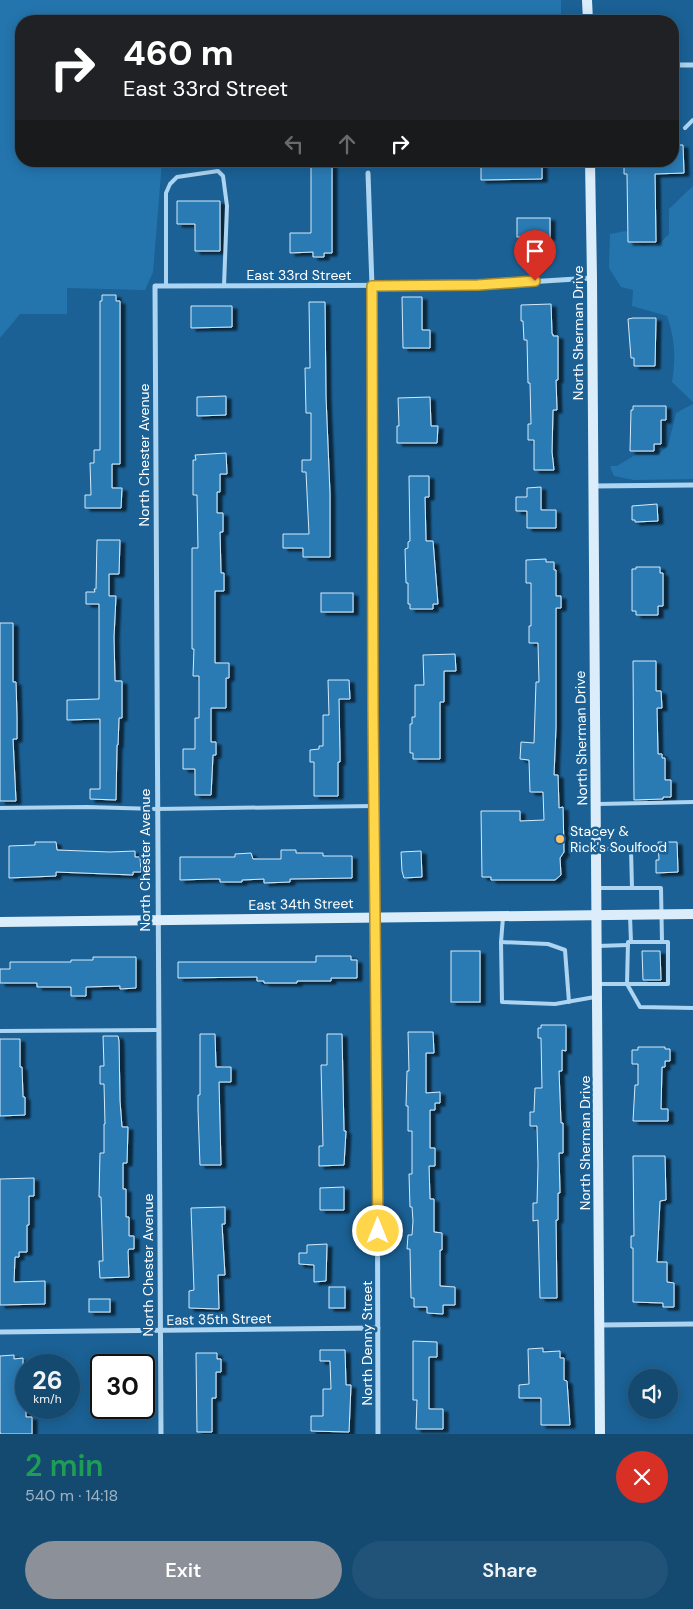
<!DOCTYPE html>
<html lang="en">
<head>
<meta charset="utf-8">
<style>
  body { margin:0; font-family:"DM Sans",sans-serif; background:#215378; color:#f1f3f6; height:100vh; display:flex; flex-direction:column; font-size:19px; white-space:nowrap }
  * { box-sizing:border-box; margin:0 }
  p { font-size:16px; color:#9db2c3 }
  .icon { flex:none; width:28px; height:28px; fill:none; stroke:currentColor; stroke-width:2; stroke-linecap:round; stroke-linejoin:round }
  .map { position:relative; height:1434px; overflow:hidden }
  .side { display:flex; flex-direction:column; background:#144970; flex:1 }
  .side>* { flex:none }
  .banner { position:absolute; left:15px; top:15px; width:664px; height:152px; border-radius:20px; box-shadow:0 2px 12px #0003,0 0 0 1px #336183; background:#202124; color:#fff; overflow:hidden }
  .controls { position:absolute; left:628px; top:1369px; display:grid; gap:10px }
  .controls a { display:grid; place-items:center; width:50px; height:50px; border-radius:50%; background:#144970; box-shadow:0 2px 12px #0003,0 0 0 1px #336183; font-size:25px }
  .speed { position:absolute; left:15px; top:1354px; display:flex; gap:10px; font-size:25px; font-weight:700; text-align:center }
  .speed>* { display:grid; place-content:center; width:65px; height:65px; border-radius:50%; background:#144970; box-shadow:0 2px 12px #0003,0 0 0 1px #336183; line-height:1 }
  .speed small { font-size:12px; font-weight:400 }
  .speed .limit { border:2px solid #111; border-radius:8px; background:#fff; color:#111 }
  .pin { position:absolute; display:grid; place-items:center; width:42px; height:42px; color:#fff; margin:-51px -21px; border-radius:50% 50% 50% 0; rotate:-45deg; box-shadow:0 0 5px #0007 }
  .pin .icon { rotate:45deg }
  .me { position:absolute; width:55px; margin:-28px; rotate:0deg; stroke-linejoin:round; filter:drop-shadow(0 0 4px #0008) }
  .turn { display:flex; align-items:center; gap:18px; height:105px; padding:0 25px; font-size:22px }
  .turn .icon { width:65px; height:65px; stroke-width:2.5 }
  .turn b { display:block; font-size:35px; line-height:42px }
  .lanes { display:flex; align-items:center; height:48px; padding:0 25px; background:#0003; justify-content:center; gap:25px; direction:ltr }
  .lanes .off { opacity:.35 }
  .round { display:grid; place-items:center; flex:none; width:52px; height:52px; border-radius:26px; background:#215378 }
  .summary { display:flex; align-items:center; justify-content:space-between; height:85px; padding:0 25px }
  h1 { font-size:30px; font-weight:600; line-height:38px; color:#1e9e55 }
  .cta { display:flex; gap:10px; margin-top:auto; padding:10px 25px }
  .cta a { flex:1; height:58px; border-radius:30px; background:#8c9099; color:#fff; font-size:20px; font-weight:600; line-height:58px; text-align:center }
  .cta a+a { background:#215378; color:#f1f3f6 }
  .map>svg:first-child { display:block }
</style>
</head>
<body>
<div class="map">
<svg width="693" height="1434" viewBox="0 0 693 1434">
  <defs>
    <filter id="shadow"><feDropShadow dx="5" dy="3" stdDeviation="1" flood-color="#0009"/></filter>
  </defs>
  <rect width="100%" height="100%" fill="#1b6195"/>
  <g fill="#2475ae">
    <polygon points="0,0 561,0 561,21 21,21 21,161 162,161 153,272 145,290 67,288 67,314 20,314 0,338"/>
    <path d="M693 186V402L672 382C676 358 675 339 667 316L632 306 633 290 621 287 609 268 610 234 626 231 642 246 660 243 669 234V209Z"/>
    <polygon points="693,404 693,479 634,480 614,476 610,466 617,466 635,455 657,455 668,446 676,413"/>
  </g>
  <g fill="#2a7ab3" stroke="#d4ebfb" filter="url(#shadow)">
    <polygon points="672,145 683,145 684,173 655,174 656,242 628,242 627,174 624,174 624,161 672,161"/>
    <polygon points="481,161 542,161 542,179 481,180"/>
    <polygon points="332,162 332,253 324,253 324,257 313,257 313,252 290,253 290,233 311,233 311,163"/>
    <polygon points="177,201 220,201 220,251 195,251 195,224 177,224"/>
    <rect x="517" y="218" width="33" height="19"/>
    <polygon points="102,295 116,295 116,301 120,301 120,464 112,464 112,488 122,488 121,508 85,508 85,495 91,495 90,463 94,463 94,450 100,450 100,301 102,301"/>
    <polygon points="402,297 422,297 422,330 430,330 430,348 403,348"/>
    <polygon points="309,302 325,302 326,397 330,494 330,557 303,557 303,548 283,548 283,534 309,534 306,472 302,472 302,460 311,460 311,413 306,413 305,368 310,368"/>
    <polygon points="551,304 552,334 553,334 553,336 558,336 558,380 556,380 557,410 553,410 552,452 554,470 534,470 534,440 528,440 528,424 531,424 530,383 528,383 527,340 524,340 523,321 521,321 521,305"/>
    <polygon points="191,306 232,306 232,327 191,328"/>
    <polygon points="633,318 656,318 655,366 634,366 634,358 631,358 628,319"/>
    <polygon points="226,396 226,415 197,416 197,397"/>
    <polygon points="430,397 431,426 438,426 437,443 397,443 397,426 399,426 398,398"/>
    <polygon points="633,406 666,406 666,420 661,420 661,444 654,444 654,451 630,451 631,410 633,410"/>
    <polygon points="226,453 227,474 220,474 220,492 217,492 217,513 223,513 223,532 220,532 221,573 224,573 224,591 215,591 215,663 229,663 229,678 226,678 226,708 211,708 211,742 216,742 216,755 213,755 211,795 195,795 195,769 183,769 183,749 195,749 195,718 199,718 199,676 193,676 194,649 192,649 192,548 198,548 197,495 193,495 193,460 196,460 195,455"/>
    <polygon points="409,476 429,476 429,497 425,497 426,541 433,541 438,604 433,604 433,609 410,609 410,604 408,604 408,583 406,583 405,549 408,548 408,542 410,541"/>
    <polygon points="541,487 541,510 556,510 556,528 527,528 527,511 516,511 516,497 527,497 527,488"/>
    <polygon points="657,504 658,521 635,522 635,520 632,520 632,506"/>
    <polygon points="97,540 120,540 119,574 109,574 109,596 116,596 114,637 115,681 122,681 122,718 119,718 118,745 117,745 116,800 90,799 90,789 100,789 100,719 67,720 67,700 99,699 99,604 86,604 86,592 95,592 94,589 96,589"/>
    <polygon points="546,559 546,562 554,562 554,570 556,570 556,596 561,596 561,608 556,608 556,727 554,775 558,775 559,808 563,807 564,852 560,858 561,875 555,880 491,880 491,877 482,877 481,811 520,811 520,821 544,820 543,792 530,792 529,760 520,759 521,742 534,743 536,682 539,682 538,643 529,643 529,626 531,626 531,583 526,583 526,560"/>
    <polygon points="636,567 660,567 660,573 663,573 663,606 658,606 658,615 636,615 636,611 632,611 632,569 636,569"/>
    <rect x="321" y="593" width="32" height="19"/>
    <polygon points="0,623 13,623 13,682 16,682 17,717 17,739 13,739 16,801 0,801"/>
    <polygon points="455,654 456,671 444,671 444,702 440,702 440,759 413,759 413,753 410,753 410,724 412,724 412,717 415,717 415,685 424,685 423,655"/>
    <polygon points="633,661 656,661 656,691 661,691 662,708 657,708 658,754 662,754 662,758 665,758 665,780 671,780 671,797 663,797 663,799 634,800"/>
    <polygon points="328,680 349,680 350,699 339,699 340,755 340,762 338,762 338,796 314,796 314,762 310,762 310,750 319,749 319,746 323,746 323,715 329,715"/>
    <polygon points="35,842 56,842 57,850 110,852 135,851 135,857 140,857 141,872 133,872 133,875 56,872 56,876 9,878 9,846 35,845"/>
    <polygon points="658,842 677,842 678,872 656,873 656,860 659,860"/>
    <polygon points="281,850 296,850 296,853 323,853 323,856 352,856 352,878 290,879 290,882 264,883 264,879 242,880 242,882 220,882 220,879 212,879 180,880 180,857 235,857 235,854 251,853 253,859 281,859"/>
    <polygon points="421,851 422,877 404,878 402,871 401,852"/>
    <rect x="451" y="951" width="29" height="51"/>
    <polygon points="642,951 660,951 661,980 643,980"/>
    <polygon points="316,956 351,956 351,960 357,960 357,978 331,978 331,981 297,981 297,983 264,983 264,981 257,981 257,977 178,978 178,962 316,962"/>
    <polygon points="93,957 136,957 136,988 120,989 120,986 86,987 86,996 71,996 71,987 37,987 37,983 0,983 0,969 10,969 10,962 71,962 71,960 93,960"/>
    <polygon points="541,1025 566,1025 566,1051 562,1050 562,1071 559,1071 561,1123 563,1123 563,1153 559,1153 560,1193 558,1193 558,1220 556,1220 557,1298 540,1298 538,1220 533,1221 533,1203 537,1203 538,1165 537,1126 530,1126 530,1112 534,1112 535,1088 542,1088 541,1038 538,1038 538,1028 541,1028"/>
    <polygon points="408,1032 433,1032 434,1053 426,1053 426,1093 440,1092 440,1103 435,1103 435,1110 430,1110 430,1148 435,1148 435,1166 429,1166 430,1199 434,1199 434,1232 442,1233 442,1250 440,1250 440,1286 455,1287 455,1305 443,1305 443,1314 427,1313 427,1307 414,1307 414,1298 411,1298 410,1249 407,1249 408,1235 412,1235 413,1221 412,1207 410,1207 409,1174 412,1174 412,1131 408,1131 408,1106 406,1106 407,1071 409,1071"/>
    <polygon points="200,1034 215,1034 216,1067 231,1067 231,1082 219,1082 221,1165 200,1165 198,1110 198,1095 200,1095"/>
    <polygon points="327,1034 342,1034 344,1131 346,1131 344,1165 319,1166 319,1146 323,1146 321,1065 327,1065"/>
    <polygon points="103,1036 118,1036 119,1041 120,1101 122,1127 128,1127 127,1163 123,1163 123,1189 126,1189 126,1217 129,1217 129,1236 134,1236 134,1249 129,1249 128,1251 129,1277 100,1278 99,1261 103,1261 101,1197 99,1197 100,1153 104,1153 104,1124 105,1124 104,1084 100,1084 100,1066 104,1066"/>
    <polygon points="0,1039 20,1039 20,1067 22,1067 23,1097 25,1097 25,1115 0,1116"/>
    <polygon points="638,1047 665,1047 665,1049 670,1049 670,1061 665,1061 665,1067 662,1067 661,1109 668,1109 668,1121 633,1121 635,1085 638,1085 638,1064 632,1064 632,1050 638,1050"/>
    <polygon points="633,1156 665,1156 666,1198 666,1200 660,1201 657,1262 667,1262 667,1282 674,1283 674,1307 663,1307 663,1303 633,1302 633,1248 631,1248 631,1236 634,1236"/>
    <polygon points="34,1178 34,1196 29,1196 29,1225 27,1225 27,1252 19,1252 19,1257 15,1257 14,1282 45,1281 45,1304 0,1305 0,1179"/>
    <polygon points="344,1187 344,1210 320,1210 320,1188"/>
    <polygon points="225,1207 225,1224 222,1224 225,1275 218,1275 219,1309 189,1308 189,1291 194,1290 191,1208"/>
    <polygon points="327,1244 326,1281 314,1282 314,1265 299,1264 299,1253 307,1253 307,1245"/>
    <rect x="329" y="1287" width="16" height="21"/>
    <rect x="89" y="1299" width="21" height="13"/>
    <polygon points="413,1341 437,1342 437,1357 429,1357 429,1409 443,1409 443,1429 416,1429 417,1400 413,1400"/>
    <polygon points="543,1348 543,1352 560,1351 560,1358 564,1358 564,1380 567,1381 570,1425 541,1425 541,1398 519,1398 519,1385 529,1384 528,1349"/>
    <polygon points="320,1350 345,1350 346,1385 351,1385 349,1432 311,1431 311,1416 323,1416 323,1389 331,1389 330,1361 320,1361"/>
    <polygon points="196,1353 217,1353 217,1359 221,1359 221,1372 216,1372 216,1398 212,1398 212,1432 197,1432"/>
    <polygon points="14,1355 14,1359 23,1358 23,1390 26,1390 26,1417 32,1417 32,1434 1,1434 0,1432 0,1356"/>
  </g>
  <g fill="none" stroke-linecap="round" stroke-linejoin="round">
    <g stroke="#add4f0" stroke-width="4">
      <polyline points="685,128 693,120"/>
      <polyline points="166,286 166,193 170,184 177,177 218,171 223,176 227,206 224,286"/>
      <polyline points="598,804 693,802"/>
      <polyline points="0,808 87,807 156,809 373,806"/>
      <polyline points="597,849 631,849 632,888"/>
      <polyline points="597,888 661,888 662,942"/>
      <polyline points="630,916 631,942"/>
      <polyline points="503,917 501,942 502,1002 555,1004 595,997"/>
      <polyline points="501,942 548,944 565,950 569,1002"/>
      <polygon points="628,942 668,942 668,984 627,984"/>
      <polyline points="597,946 628,945"/>
      <polyline points="599,984 627,984 640,1007 693,1008"/>
      <polyline points="0,1031 158,1030"/>
    </g>
    <g stroke="#add4f0" stroke-width="5">
      <polyline points="672,65 693,65"/>
      <polyline points="368,173 372,286 373,806 377,1019 378,1434"/>
      <polyline points="594,486 693,485"/>
      <polyline points="600,1325 693,1324"/>
      <polyline points="0,1332 378,1328"/>
      <polyline points="161,1434 155,286 478,285 592,278"/>
    </g>
    <g stroke="#dbedfb" stroke-width="10">
      <polyline points="587,0 588,21"/>
      <polyline points="590,161 592,278 600,1434"/>
      <polyline points="0,922 693,914"/>
    </g>
  </g>
  <g fill="none" stroke-linecap="round" stroke-linejoin="round">
    <defs>
      <polyline id="route" points="378,1231 373,710 372,286 478,285 535,281"/>
    </defs>
    <use href="#route" stroke="#a68a30" stroke-width="12"/>
    <use href="#route" stroke="#ffd54a" stroke-width="9"/>
  </g>
  <circle fill="#ffc16c" stroke="#1b6195" stroke-width="2" cx="560" cy="839" r="5"/>
  <g text-anchor="middle" dominant-baseline="central" stroke-width="5" stroke-linejoin="round" paint-order="stroke">
    <g font-size="14" fill="#fff" stroke="#1b6195">
      <text x="299" y="275">East 33rd Street</text>
      <text transform="translate(578 333) rotate(-90)">North Sherman Drive</text>
      <text transform="translate(144 455) rotate(-90)">North Chester Avenue</text>
      <text transform="translate(581 738) rotate(-91)">North Sherman Drive</text>
      <text transform="translate(145 860) rotate(-90)">North Chester Avenue</text>
      <text transform="translate(301 904) rotate(-1)">East 34th Street</text>
      <text transform="translate(585 1143) rotate(-90)">North Sherman Drive</text>
      <text transform="translate(148 1265) rotate(-90)">North Chester Avenue</text>
      <text transform="translate(219 1319) rotate(-1)">East 35th Street</text>
      <text transform="translate(367 1343) rotate(-90)">North Denny Street</text>
    </g>
    <g font-size="14" fill="#fff" stroke="#1b6195" text-anchor="start">
      <text x="570" y="831">Stacey &amp;<tspan x="570" dy="16">Rick's Soulfood</tspan></text>
    </g>
  </g>
</svg>
<div class="controls">
<a><svg class="icon" aria-label="sound" viewBox="0 0 24 24"><path d="M4 9h4l5-4v14l-5-4H4zM17 9q2 3 0 6"/></svg></a>
</div>
<div class="speed"><div>26<small>km/h</small></div><div class="limit">30</div></div>
<div class="pin" style="left:535px;top:281px;background:#d93025"><svg class="icon" aria-label="arrive" viewBox="0 0 24 24"><path d="M6 21V4h12l-3 4 3 4H6"/></svg></div>
<svg class="me" style="left:378px;top:1231px" viewBox="-20 -20 40 40"><circle r="17" fill="#ffd54a" stroke="#fff" stroke-width="3"/><path d="M0-11L8 9 0 5-8 9z" fill="#fff"/></svg>
<div class="banner">
<div class="turn"><svg class="icon" aria-label="right" viewBox="0 0 24 24"><path d="M7 20v-9h11M14 6l5 5-5 5"/></svg><div><b>460 m</b>East 33rd Street</div></div>
<div class="lanes"><svg class="icon off" aria-label="left" viewBox="0 0 24 24"><path d="M17 20v-9H6M10 6l-5 5 5 5"/></svg><svg class="icon off" aria-label="ahead" viewBox="0 0 24 24"><path d="M12 20V5M6 11l6-6 6 6"/></svg><svg class="icon" aria-label="right" viewBox="0 0 24 24"><path d="M7 20v-9h11M14 6l5 5-5 5"/></svg></div>
</div>
</div>
<section class="side">
<div class="summary"><div><h1>2 min</h1><p>540 m · 14:18</p></div><a class="round" style="background:#d93025;color:#fff"><svg class="icon" aria-label="close" viewBox="0 0 24 24"><path d="M6 6l12 12M18 6L6 18"/></svg></a></div>
<div class="cta"><a>Exit</a><a>Share</a></div>
</section>
</body>
</html>
